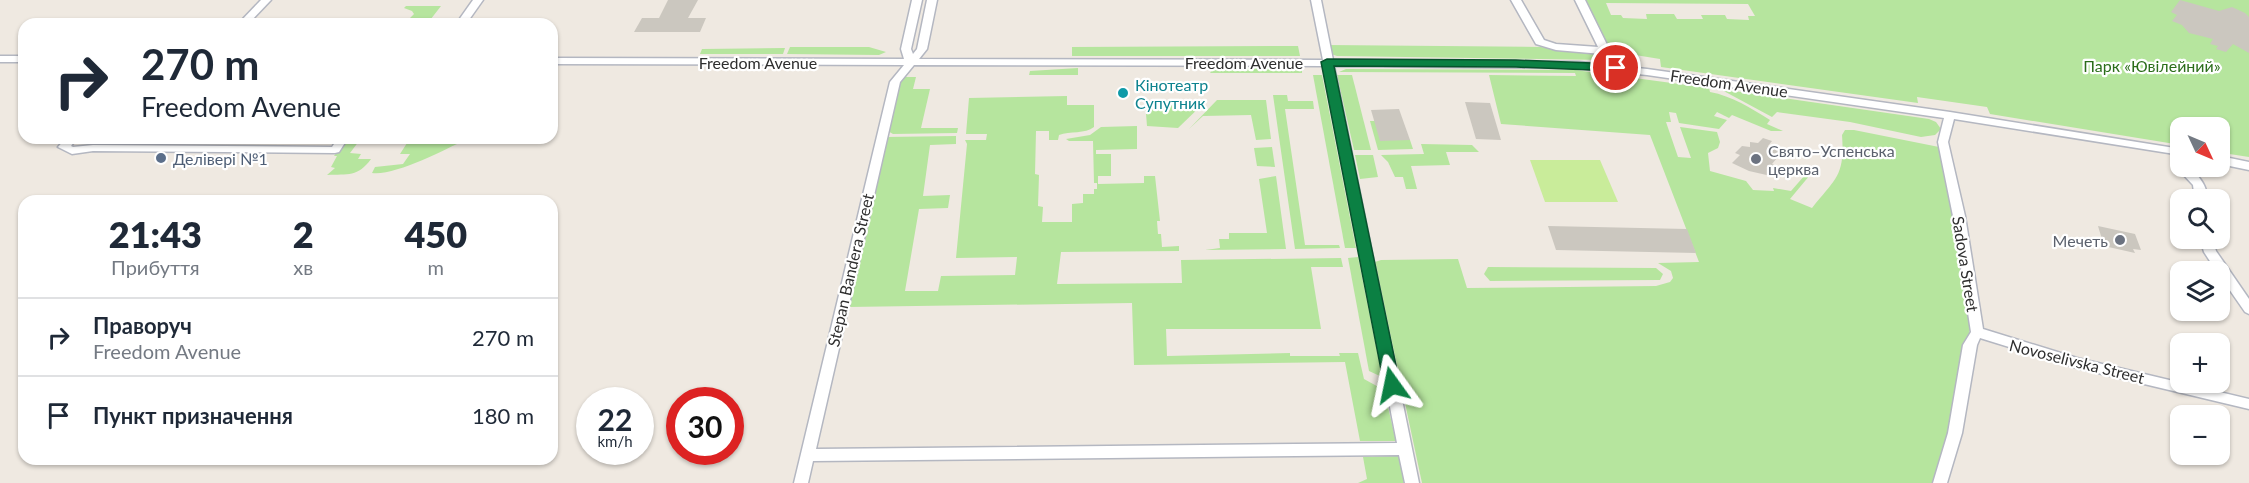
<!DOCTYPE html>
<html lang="uk">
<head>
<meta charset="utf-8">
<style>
  body { margin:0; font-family:Lato,sans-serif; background:#f2f2f3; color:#1f2937; height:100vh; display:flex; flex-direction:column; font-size:22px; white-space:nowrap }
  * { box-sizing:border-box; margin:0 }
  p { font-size:20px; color:#747a83 }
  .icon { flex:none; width:33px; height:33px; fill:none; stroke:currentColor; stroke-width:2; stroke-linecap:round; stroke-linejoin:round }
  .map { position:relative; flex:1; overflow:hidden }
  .drawer { position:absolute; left:18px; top:195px; width:540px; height:270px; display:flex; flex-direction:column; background:#fff; border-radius:18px; box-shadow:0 2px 4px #0004 }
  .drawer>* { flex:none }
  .hud { position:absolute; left:18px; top:18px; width:540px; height:126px; border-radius:18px; box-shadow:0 2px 4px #0004; background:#fff; color:#1f2937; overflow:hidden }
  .needle { width:39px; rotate:134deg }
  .controls { position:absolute; left:2170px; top:117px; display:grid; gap:12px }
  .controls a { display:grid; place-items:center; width:60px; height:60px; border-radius:12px; background:#fff; box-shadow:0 2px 4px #0004; font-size:30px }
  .speed { position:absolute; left:576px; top:387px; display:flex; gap:12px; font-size:30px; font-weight:700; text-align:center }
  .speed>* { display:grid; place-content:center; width:78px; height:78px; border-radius:50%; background:#fff; box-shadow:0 2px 4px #0004; line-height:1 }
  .speed small { font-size:15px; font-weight:400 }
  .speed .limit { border:9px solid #d22; background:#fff; color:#111 }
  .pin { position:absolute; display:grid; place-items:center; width:51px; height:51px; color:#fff; margin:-26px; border:3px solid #fff; border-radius:50%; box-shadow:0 2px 6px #0007 }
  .me { position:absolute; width:66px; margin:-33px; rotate:348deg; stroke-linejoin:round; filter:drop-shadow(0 0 4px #0008) }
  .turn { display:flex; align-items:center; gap:21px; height:126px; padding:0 24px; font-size:27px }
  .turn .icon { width:78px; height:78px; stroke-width:2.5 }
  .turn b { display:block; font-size:42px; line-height:51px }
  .eta { display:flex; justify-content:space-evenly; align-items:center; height:102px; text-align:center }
  .eta b { font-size:36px; font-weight:800; line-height:42px }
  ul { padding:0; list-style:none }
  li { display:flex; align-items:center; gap:18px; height:78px; padding:0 24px; border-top:2px solid #e0e1e3 }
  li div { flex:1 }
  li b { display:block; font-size:22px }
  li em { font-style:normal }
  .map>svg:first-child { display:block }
</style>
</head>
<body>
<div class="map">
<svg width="2249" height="483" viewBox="0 0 2249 483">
  <rect width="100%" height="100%" fill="#efe9e1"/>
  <g fill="#b6e59e" fill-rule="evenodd">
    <path d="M1585 0H2249V157L2223 153V142H2220V128H2181V145L1990 114 1987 107 1917 97 1918 103 1661 67 1660 59 1629 54V62L1614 58ZM1606 3 1748 4 1755 16H1748L1749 20 1727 19 1725 15H1701L1703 19H1677L1674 14H1646L1647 19 1623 18 1621 15H1611Z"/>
    <polygon points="406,6 441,6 427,24 404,24 414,14 412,11 404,8"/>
    <path d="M1328 45 1541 47C1557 51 1597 47 1604 60L1337 56 1331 54Z"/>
    <polygon points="1298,46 1300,56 1072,56 1072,47"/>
    <polygon points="790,47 869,47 886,52 879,55 787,54"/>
    <polygon points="785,48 783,54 700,54 702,49"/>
    <polygon points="1078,68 1078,75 1029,75 1030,71"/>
    <polygon points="1214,68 1302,68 1302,73 1210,73"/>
    <path d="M1346 69 1575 70 1709 88 1710 92C1732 96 1751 108 1770 120L1767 124 1783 131H1771L1732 115 1729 118 1717 112 1714 116 1727 120 1719 129 1679 123 1676 113 1669 112 1671 122H1666L1678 157 1691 158 1680 127 1717 132 1720 142 1718 148 1708 153 1710 171 1746 181 1753 190 1774 191 1773 188 1791 191 1812 167 1815 169 1790 199 1812 208C1836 178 1845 176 1842 135L1845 130H1854L1939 147 1942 150 1970 309V329L1950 431 1933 483H1422L1375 262 1381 260 1458 259 1467 288 1656 286 1670 282 1673 278 1671 271 1658 263 1699 262 1650 135 1501 124 1489 75 1576 76 1575 73 1339 72Z"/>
    <polygon points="1313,75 1322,75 1356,248 1345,248"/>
    <polygon points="1337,75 1352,75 1371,150 1354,150"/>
    <polygon points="904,77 916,77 913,89 930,89 921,128 958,128 957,133 893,134 886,130 899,82"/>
    <polygon points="1720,89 1929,119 1936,122 1941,129 1935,135 1921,137 1850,122 1777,112 1772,117"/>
    <polygon points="1273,95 1287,95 1288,101 1313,101 1314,109 1285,109 1305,245 1339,245 1340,248 1295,249"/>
    <path d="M1067 96V105H1094V127C1085 134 1070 131 1059 135L1058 140H1049V131H1036L1035 174 1039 175 1038 206 1043 207 1042 222H1072V204L1083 203V194H1094V189H1097V183H1094L1093 141H1069L1066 139 1090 135 1101 127 1137 126V149L1096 150V154H1111V176H1098V184L1144 183V176H1155L1160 221H1157L1158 234H1161L1162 247 1179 246V251L1061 252 1057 284 1182 283 1181 260 1341 258 1343 267H1311L1321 329H1166L1167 356 1290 353V356H1340L1339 353H1358L1364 379 1384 390 1396 441H1360L1345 362 1134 365 1132 303 848 307 885 137 956 136V144L930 145 923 196 950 195 948 208 919 209 905 291H938L941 276 1015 275 1017 257 956 258 967 144 965 140H986L987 134H966L969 98Z"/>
    <polygon points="1207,100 1178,128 1147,126 1145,101"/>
    <polygon points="1217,100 1266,100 1271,139 1256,140 1251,115 1203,116 1189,129"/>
    <polygon points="1370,121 1375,121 1410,140 1413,149 1378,150"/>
    <polygon points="161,138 339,138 335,144 157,143"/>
    <path d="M348 138H374L372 141H359L350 153 361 154 358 159H371C358 177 348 174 327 175L335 168 331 167 337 156H334Z"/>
    <path d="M400 138H420L425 142 438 143 465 140C444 150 395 176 372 173L375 167 403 164 410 154H400L407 143 397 142Z"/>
    <polygon points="1421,144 1472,145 1479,152 1446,152 1450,165 1411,166 1417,189 1406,189 1403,177 1395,177 1388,162 1381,155 1424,154"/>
    <polygon points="1272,147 1275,167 1257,166 1254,148"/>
    <polygon points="1355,155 1373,155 1378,177 1360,179"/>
    <polygon points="1276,176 1286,249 1205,250 1220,248 1219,239 1229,239 1229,233 1267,233 1259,179"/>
    <polygon points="1358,257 1382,377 1369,371 1348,258"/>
    <polygon points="1488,267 1656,268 1663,274 1660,280 1490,281 1484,274"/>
    <polygon points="1399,456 1404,483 1358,483 1367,479 1363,457"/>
  </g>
  <polygon fill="#c9ec9a" points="1530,160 1600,160 1618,202 1545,202"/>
  <g fill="#cbc7bf">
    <polygon points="668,0 698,0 688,18 706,18 700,32 634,32 642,18 659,18"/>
    <polygon points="2180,0 2219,11 2232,7 2245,13 2249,17 2249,53 2233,44 2226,52 2216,49 2218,46 2210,44 2213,39 2189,33 2182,25 2172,21 2177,15 2171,12"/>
    <polygon points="1465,102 1490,103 1501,140 1476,139"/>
    <polygon points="1399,109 1410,140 1380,141 1371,110"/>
    <polygon points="1763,138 1772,141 1768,146 1782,152 1772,164 1779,167 1771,176 1749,171 1732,163 1740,155 1735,153 1742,146 1750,147 1750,142 1758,143"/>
    <polygon points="1548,226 1687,229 1696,253 1556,250"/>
    <polygon points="2098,226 2135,234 2141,250 2133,249 2135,253 2104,246"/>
  </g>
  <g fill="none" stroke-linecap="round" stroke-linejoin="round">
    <defs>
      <g id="minor">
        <polygon points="261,0 271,0 248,24 238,24"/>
        <polygon points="473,0 483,0 466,24 456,24"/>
        <path d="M912 0H922L911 49 913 54 917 49 927 0H937L927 49 919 59 1323 60 1311 0H1321L1333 60 1579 62 1647 69 1950 112 2181 149V155L1954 119 1948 142 1965 216 1983 329 2077 358 2249 399V409L2077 368 1980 338 1977 345 1962 433 1947 483H1933L1948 433 1963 345 1971 332 1953 216 1938 142 1944 118 1647 75 1579 68 1334 66 1419 483H1405L1399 455 813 461 808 483H794L890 82 904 65 552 64V58L904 59 901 49ZM914 65 1324 66 1397 443 816 449 900 82Z"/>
        <polygon points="1511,0 1521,0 1544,40 1556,44 1598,47 1575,0 1585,0 1613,57 1608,60 1604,59 1602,54 1556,50 1536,44"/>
        <rect x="0" y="56" width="24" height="6"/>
        <polygon points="66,138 77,138 71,146 73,147 93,145 332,147 338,138 348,138 339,152 335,153 93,151 72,154 58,147"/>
        <polygon points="2220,156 2249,162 2249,170 2220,164"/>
        <path d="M2178 163H2181V166H2189C2198 176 2208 185 2207 200H2195L2193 185 2178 169 2176 166Z"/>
        <polygon points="2200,238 2212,238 2216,251 2249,299 2249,314 2245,312 2220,276 2220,272 2217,272 2204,252"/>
      </g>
    </defs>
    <use href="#minor" stroke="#b4b7c1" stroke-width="3"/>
    <use href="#minor" fill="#fff" fill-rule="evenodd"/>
  </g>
  <polygon fill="#0b8043" stroke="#07532c" stroke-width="1.5" points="1327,59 1516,60 1616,64 1622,68 1616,71 1516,67 1334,66 1400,385 1398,389 1387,389 1384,385 1321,62"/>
  <circle fill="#0f9aa8" stroke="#fff" stroke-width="2" cx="1123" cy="93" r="6"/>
  <circle fill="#5c6f8a" stroke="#fff" stroke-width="2" cx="161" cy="158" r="6"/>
  <g fill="#6b7280" stroke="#fff" stroke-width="2">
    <circle cx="1756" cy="159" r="6"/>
    <circle cx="2120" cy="240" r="6"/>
  </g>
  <g text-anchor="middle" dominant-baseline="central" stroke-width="4.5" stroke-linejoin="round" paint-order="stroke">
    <g font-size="16" fill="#2e2e2e" stroke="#fff">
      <text x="758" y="62">Freedom Avenue</text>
      <text x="1244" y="62">Freedom Avenue</text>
      <text transform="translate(1729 83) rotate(8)">Freedom Avenue</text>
      <text transform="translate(1966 264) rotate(81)">Sadova Street</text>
      <text transform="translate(850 270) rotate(-77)">Stepan Bandera Street</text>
      <text transform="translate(2077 361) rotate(14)">Novoselivska Street</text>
    </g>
    <g font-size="16" fill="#2c6e1b" stroke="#fff">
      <text x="2152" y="65">Парк «Ювілейний»</text>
    </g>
    <g font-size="16" fill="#0d838f" stroke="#fff" text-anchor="start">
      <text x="1135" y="84">Кінотеатр<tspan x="1135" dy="18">Супутник</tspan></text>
    </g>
    <g font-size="16" fill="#5b616d" stroke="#fff" text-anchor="start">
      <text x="1768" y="150">Свято–Успенська<tspan x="1768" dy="18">церква</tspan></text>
      <text x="2108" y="240" text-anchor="end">Мечеть</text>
    </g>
    <g font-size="16" fill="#4e5e75" stroke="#fff" text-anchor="start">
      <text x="173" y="158">Делівері №1</text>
    </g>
  </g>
</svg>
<div class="controls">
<a><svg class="needle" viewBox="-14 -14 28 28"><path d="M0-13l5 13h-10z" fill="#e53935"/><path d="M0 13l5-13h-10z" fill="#747a83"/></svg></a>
<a><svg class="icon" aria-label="search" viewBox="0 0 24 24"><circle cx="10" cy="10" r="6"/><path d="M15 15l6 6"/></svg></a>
<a><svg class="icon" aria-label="layers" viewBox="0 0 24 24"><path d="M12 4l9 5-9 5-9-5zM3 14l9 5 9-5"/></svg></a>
<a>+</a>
<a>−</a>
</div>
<div class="speed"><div>22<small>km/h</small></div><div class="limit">30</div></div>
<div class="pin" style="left:1616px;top:68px;background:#d93025"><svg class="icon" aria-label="arrive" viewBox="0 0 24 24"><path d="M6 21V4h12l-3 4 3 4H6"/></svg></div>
<svg class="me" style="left:1392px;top:385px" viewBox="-20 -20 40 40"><path d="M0-17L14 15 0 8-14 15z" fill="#0b8043" stroke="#fff" stroke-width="4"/></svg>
<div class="hud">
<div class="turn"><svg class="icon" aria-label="right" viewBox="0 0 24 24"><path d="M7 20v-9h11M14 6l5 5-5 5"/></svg><div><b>270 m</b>Freedom Avenue</div></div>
</div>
<section class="drawer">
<div class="eta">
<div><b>21:43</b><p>Прибуття</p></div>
<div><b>2</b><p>хв</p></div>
<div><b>450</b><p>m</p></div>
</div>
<ul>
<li><svg class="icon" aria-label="right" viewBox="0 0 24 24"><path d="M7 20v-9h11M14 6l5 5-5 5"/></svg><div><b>Праворуч</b><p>Freedom Avenue</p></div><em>270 m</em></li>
<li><svg class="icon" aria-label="arrive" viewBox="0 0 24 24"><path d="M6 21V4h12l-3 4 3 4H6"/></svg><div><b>Пункт призначення</b></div><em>180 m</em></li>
</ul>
</section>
</div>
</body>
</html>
